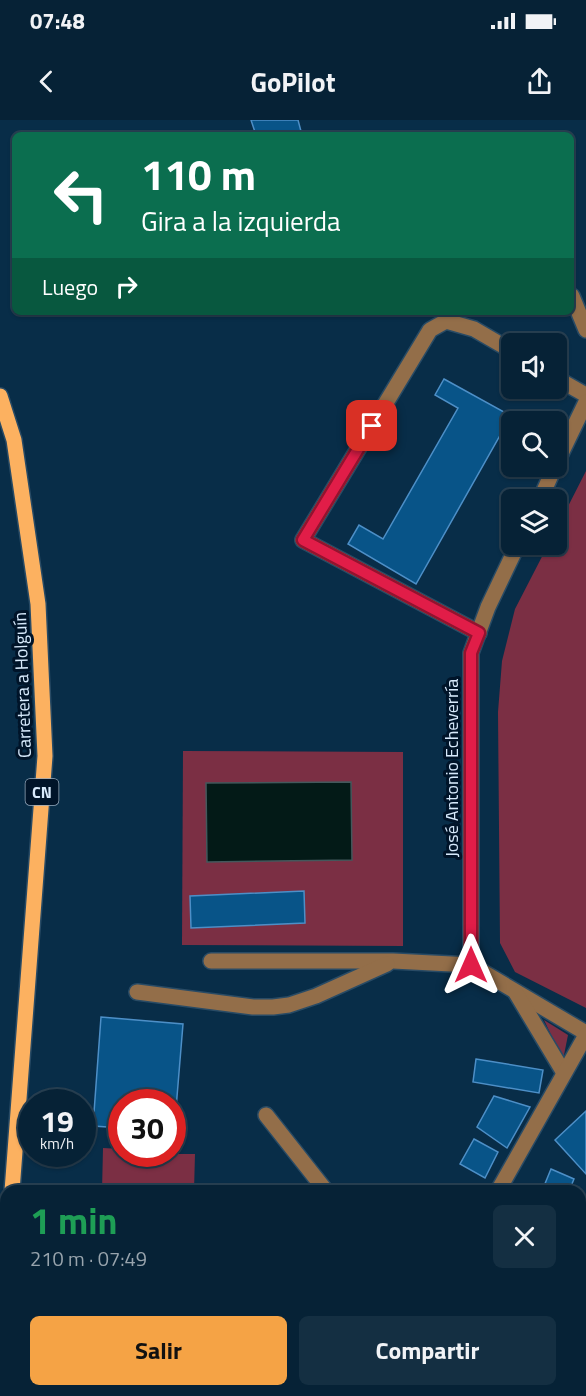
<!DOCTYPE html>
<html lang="es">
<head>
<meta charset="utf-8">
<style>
  body { margin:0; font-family:"Titillium Web",sans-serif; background:#142f42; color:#f1f3f6; height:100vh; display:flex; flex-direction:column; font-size:22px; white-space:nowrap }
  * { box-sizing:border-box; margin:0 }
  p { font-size:20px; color:#98a4ad }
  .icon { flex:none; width:33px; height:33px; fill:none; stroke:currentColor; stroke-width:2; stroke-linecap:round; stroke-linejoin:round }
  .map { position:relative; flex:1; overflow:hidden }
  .drawer { position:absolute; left:0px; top:1065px; width:586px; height:212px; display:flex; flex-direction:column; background:#062236; border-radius:18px 18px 0 0; box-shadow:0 2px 4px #0004,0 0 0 2px #273f51 }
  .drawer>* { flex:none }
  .top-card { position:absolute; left:12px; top:12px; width:562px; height:183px; border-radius:9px; box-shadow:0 2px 4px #0004,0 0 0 2px #273f51; background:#0b6e4f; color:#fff; overflow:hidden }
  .tools { position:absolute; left:501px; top:213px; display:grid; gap:12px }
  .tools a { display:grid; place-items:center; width:66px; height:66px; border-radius:9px; background:#062236; box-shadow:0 2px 4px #0004,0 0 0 2px #273f51; font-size:30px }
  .speed { position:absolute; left:18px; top:969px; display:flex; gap:12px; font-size:30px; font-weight:700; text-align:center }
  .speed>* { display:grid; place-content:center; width:78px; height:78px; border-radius:50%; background:#062236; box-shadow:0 2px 4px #0004,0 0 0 2px #273f51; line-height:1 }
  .speed small { font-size:15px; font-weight:400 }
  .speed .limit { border:9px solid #d22; background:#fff; color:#111 }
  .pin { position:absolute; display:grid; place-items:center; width:51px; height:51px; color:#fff; margin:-26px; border-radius:12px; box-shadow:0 3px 9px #0006 }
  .me { position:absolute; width:66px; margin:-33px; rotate:0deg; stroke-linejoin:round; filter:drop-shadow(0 0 4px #0008) }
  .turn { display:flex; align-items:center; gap:21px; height:126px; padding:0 30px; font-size:27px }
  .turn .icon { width:78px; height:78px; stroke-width:2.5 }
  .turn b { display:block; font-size:42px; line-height:51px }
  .then { display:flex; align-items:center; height:57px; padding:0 30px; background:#0003; gap:12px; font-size:22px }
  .round { display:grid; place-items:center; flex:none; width:63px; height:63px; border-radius:9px; background:#142f42 }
  .head { display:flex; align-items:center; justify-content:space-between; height:102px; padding:0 30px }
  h1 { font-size:36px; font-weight:700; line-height:45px; color:#1e9e55 }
  .button { display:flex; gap:12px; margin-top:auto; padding:12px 30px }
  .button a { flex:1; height:69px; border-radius:9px; background:#f5a345; color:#111; font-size:24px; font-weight:700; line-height:69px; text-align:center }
  .button a+a { background:#142f42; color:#f1f3f6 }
  .status { display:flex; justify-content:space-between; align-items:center; height:42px; padding:0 30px; background:#062236; direction:ltr }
  .status svg { height:16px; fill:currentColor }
  header { display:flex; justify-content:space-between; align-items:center; height:78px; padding:0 30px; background:#062236; font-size:27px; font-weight:700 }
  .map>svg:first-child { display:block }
</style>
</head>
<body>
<div class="status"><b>07:48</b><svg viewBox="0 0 49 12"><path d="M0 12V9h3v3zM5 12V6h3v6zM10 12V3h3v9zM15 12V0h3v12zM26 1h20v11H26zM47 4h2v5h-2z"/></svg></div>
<header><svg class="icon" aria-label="back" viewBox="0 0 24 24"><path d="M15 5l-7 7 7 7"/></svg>GoPilot<svg class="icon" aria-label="share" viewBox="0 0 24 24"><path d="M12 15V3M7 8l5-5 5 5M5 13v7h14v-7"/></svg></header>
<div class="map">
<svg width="586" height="1276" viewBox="0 0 586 1276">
  <rect width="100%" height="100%" fill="#082d48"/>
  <g fill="#7b2f44">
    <polygon points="586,351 586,888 515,852 500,823 498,592 502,541 515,489 548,425 556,424 557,408"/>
    <polygon points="183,631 403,632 403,826 182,825"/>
    <polygon points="544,900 568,915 563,940"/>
    <polygon points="103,1028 121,1029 122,1034 195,1034 194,1071 102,1071"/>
    <polygon points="581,1146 586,1148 586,1237 581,1236"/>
  </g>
  <polygon fill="#031a17" stroke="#43585c" stroke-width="1.5" points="351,662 352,740 207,742 206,663"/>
  <g fill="#085488" stroke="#4d8fc7" stroke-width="1.5">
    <polygon points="251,0 298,0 302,15 256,15"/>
    <polygon points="444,259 511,296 416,464 348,424 359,405 383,419 458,288 435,275"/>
    <polygon points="304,771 305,803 191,808 190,776"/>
    <polygon points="101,897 183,904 174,1013 172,1013 172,982 122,982 122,1008 93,1006"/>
    <polygon points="476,939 543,950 539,973 473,962"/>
    <polygon points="494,976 530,987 507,1028 477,1007"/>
    <polygon points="586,991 586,1054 555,1020"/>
    <polygon points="474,1019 498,1032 485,1058 460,1044"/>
    <polygon points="551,1049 574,1059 569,1071 542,1071"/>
    <rect x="158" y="1270" width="34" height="6"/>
  </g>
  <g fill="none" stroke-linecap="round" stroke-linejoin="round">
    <defs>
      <g id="minor">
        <polyline points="572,176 586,210"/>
        <polyline points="556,258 586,275"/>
        <polyline points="556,344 586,282"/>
        <polyline points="540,380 555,346"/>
        <polyline points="479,513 303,420 430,210 446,201 474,209 512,231"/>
        <polyline points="211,841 393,841 471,845 586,913"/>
        <polyline points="471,845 471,533 488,487 518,424"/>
        <polyline points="137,872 253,887 273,887 289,885 316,876 387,844"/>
        <polyline points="516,873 564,953"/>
        <polyline points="266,995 326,1071"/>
        <polyline points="498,1071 586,915"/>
        <polyline points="580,1136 586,1137"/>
        <polyline points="580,1247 586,1248"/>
        <polyline points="424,1276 424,1270"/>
      </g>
      <g id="major">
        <polyline points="0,276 14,320 38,484 45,636 12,1071"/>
        <polyline points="0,1213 6,1141"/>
        <polyline points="26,1270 27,1276"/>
      </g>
    </defs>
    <use href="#minor" stroke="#294b65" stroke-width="18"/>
    <use href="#major" stroke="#294b65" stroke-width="18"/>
    <use href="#minor" stroke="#936e49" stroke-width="15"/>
    <use href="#major" stroke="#fcb160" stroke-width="15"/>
  </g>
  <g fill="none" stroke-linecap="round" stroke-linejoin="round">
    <defs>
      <polyline id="route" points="372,306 303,420 479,513 471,533 471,845"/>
    </defs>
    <use href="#route" stroke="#92132f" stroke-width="15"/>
    <use href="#route" stroke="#e11d48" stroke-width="10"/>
  </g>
  <g text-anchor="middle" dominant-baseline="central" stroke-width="6" stroke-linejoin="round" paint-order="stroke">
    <rect fill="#001429" stroke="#96aabd" stroke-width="1.5" x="25.5" y="659" width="33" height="26" rx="4.5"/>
    <g font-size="16" font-weight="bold" fill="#d7eafc">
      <text x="42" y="672">CN</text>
    </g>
    <g font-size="18" fill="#d7eafc" stroke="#001429">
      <text transform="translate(22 565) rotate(-92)">Carretera a Holguín</text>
      <text transform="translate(451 648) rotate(-90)">José Antonio Echeverría</text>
    </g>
  </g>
</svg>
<div class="tools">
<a><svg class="icon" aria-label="sound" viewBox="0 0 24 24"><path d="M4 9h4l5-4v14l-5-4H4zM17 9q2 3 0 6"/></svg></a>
<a><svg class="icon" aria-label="search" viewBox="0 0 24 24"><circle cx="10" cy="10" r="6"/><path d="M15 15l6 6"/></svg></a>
<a><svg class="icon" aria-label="layers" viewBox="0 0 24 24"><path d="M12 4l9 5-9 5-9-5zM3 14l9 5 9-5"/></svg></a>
</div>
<div class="speed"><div>19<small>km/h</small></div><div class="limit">30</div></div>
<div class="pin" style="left:372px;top:306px;background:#d93025"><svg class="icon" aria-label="arrive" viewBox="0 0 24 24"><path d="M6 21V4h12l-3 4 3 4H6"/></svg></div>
<svg class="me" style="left:471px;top:845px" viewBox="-20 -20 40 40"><path d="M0-17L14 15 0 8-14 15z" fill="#e11d48" stroke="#fff" stroke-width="4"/></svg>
<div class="top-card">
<div class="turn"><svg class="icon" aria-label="left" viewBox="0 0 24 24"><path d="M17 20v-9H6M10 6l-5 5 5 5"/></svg><div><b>110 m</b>Gira a la izquierda</div></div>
<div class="then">Luego<svg class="icon" aria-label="right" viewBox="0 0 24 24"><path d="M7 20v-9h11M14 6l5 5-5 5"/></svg></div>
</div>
<section class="drawer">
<div class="head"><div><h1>1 min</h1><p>210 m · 07:49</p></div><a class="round"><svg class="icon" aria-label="close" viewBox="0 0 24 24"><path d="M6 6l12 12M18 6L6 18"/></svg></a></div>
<div class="button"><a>Salir</a><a>Compartir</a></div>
</section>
</div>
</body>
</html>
